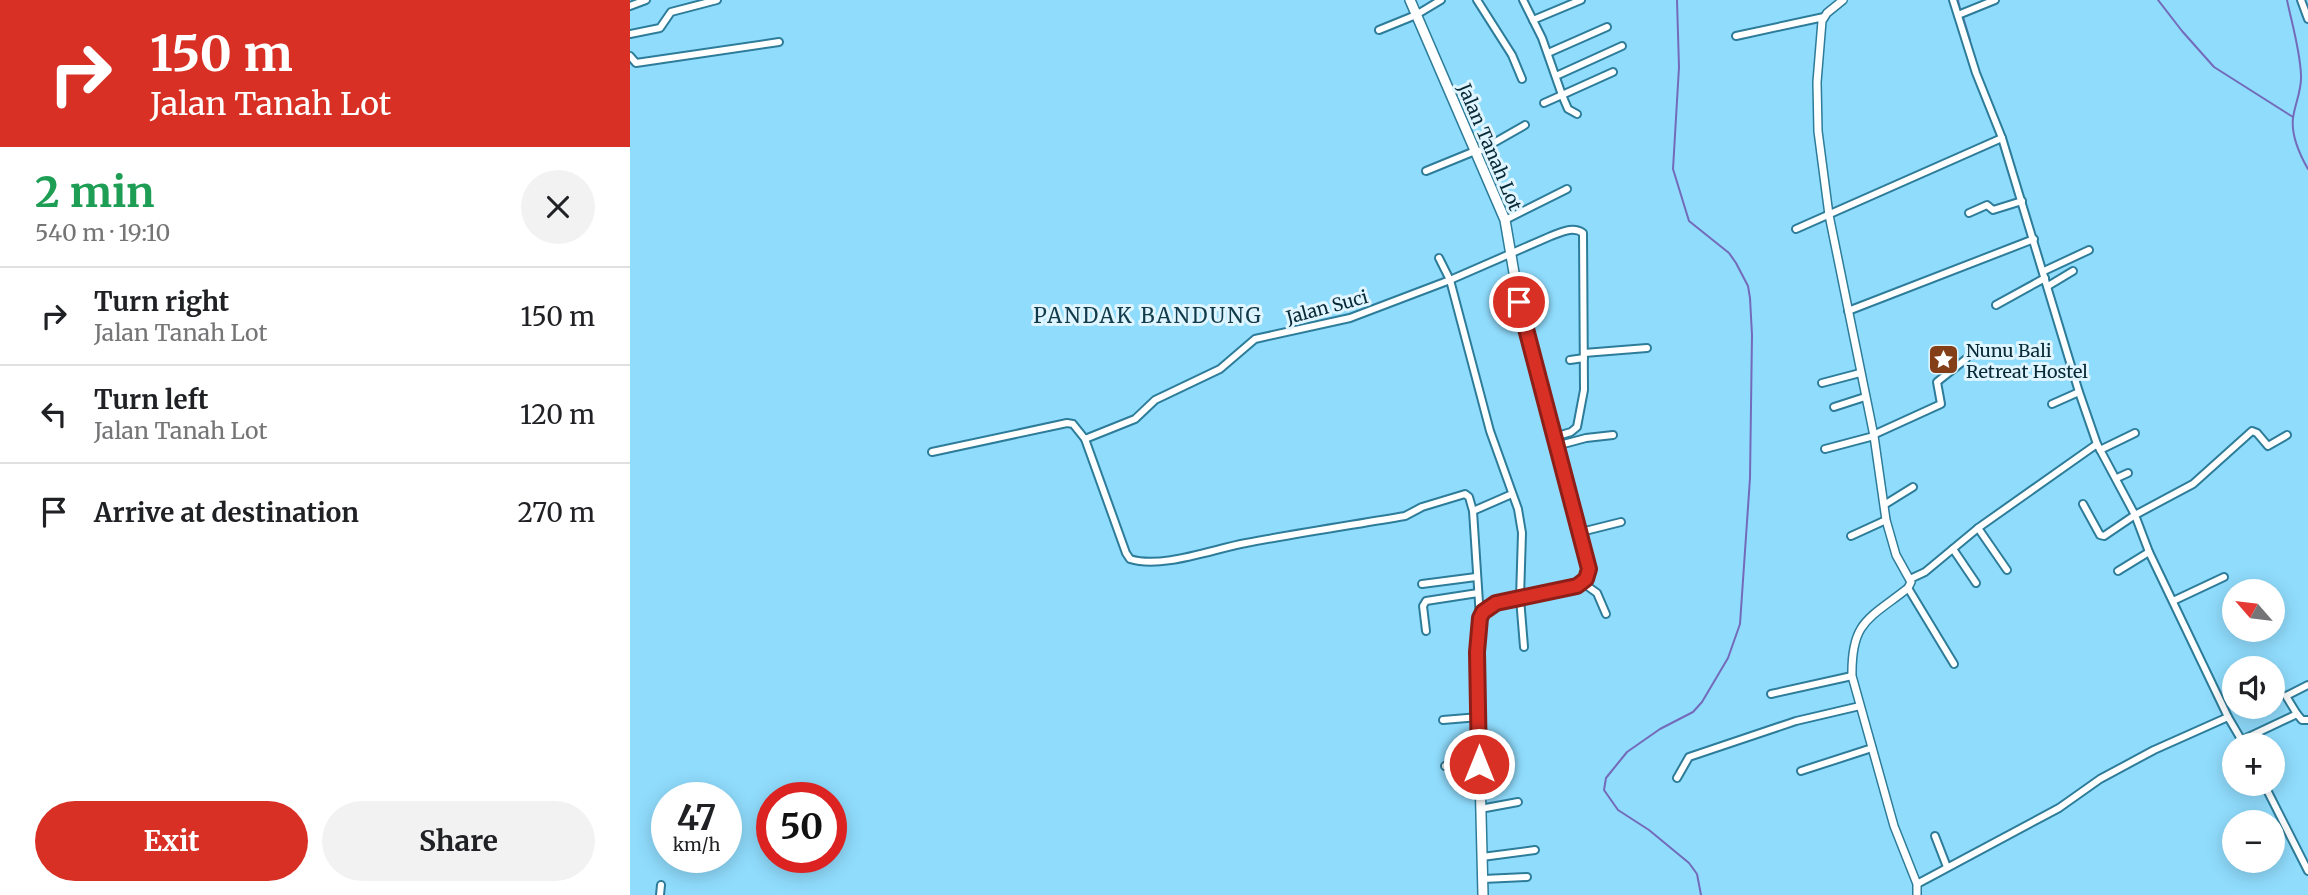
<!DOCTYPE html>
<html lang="en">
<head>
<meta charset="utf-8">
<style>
  body { margin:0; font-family:Merriweather,serif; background:#f2f2f2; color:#202124; height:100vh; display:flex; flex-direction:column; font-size:26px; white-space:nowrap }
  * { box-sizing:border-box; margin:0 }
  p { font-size:23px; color:#757577 }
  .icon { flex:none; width:38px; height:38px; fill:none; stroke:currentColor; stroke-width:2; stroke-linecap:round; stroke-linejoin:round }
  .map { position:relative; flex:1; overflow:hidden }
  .sheet { display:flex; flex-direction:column; background:#fff; width:630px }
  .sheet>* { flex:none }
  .guide { background:#d93025; color:#fff; overflow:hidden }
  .needle { width:46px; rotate:298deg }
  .buttons { position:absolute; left:1592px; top:579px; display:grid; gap:14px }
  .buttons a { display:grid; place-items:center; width:63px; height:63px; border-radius:50%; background:#fff; box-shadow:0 4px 18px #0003; font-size:35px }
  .speed { position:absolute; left:21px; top:782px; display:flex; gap:14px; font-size:35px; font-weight:700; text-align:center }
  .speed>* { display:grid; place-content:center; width:91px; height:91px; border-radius:50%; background:#fff; box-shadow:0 4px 18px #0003; line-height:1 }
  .speed small { font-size:18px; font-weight:400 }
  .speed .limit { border:10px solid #d22; background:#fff; color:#111 }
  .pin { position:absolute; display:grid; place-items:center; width:60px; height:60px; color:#fff; margin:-30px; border:4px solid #fff; border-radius:50%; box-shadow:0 2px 7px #0007 }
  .me { position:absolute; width:77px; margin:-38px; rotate:0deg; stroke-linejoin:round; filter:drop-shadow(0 0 5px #0008) }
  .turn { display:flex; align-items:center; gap:24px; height:147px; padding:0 35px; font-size:32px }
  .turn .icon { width:91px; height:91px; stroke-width:2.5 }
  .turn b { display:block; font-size:49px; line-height:60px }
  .round { display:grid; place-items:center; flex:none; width:74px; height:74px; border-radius:37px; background:#f2f2f2 }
  .headline { display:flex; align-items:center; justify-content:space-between; height:119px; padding:0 35px }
  h1 { font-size:42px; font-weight:700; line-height:52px; color:#1e9e55 }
  .cta { display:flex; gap:14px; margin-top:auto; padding:14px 35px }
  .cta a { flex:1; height:80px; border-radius:42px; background:#d93025; color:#fff; font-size:28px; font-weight:700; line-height:80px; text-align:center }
  .cta a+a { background:#f2f2f2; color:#202124 }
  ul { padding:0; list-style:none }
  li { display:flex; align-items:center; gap:21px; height:98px; padding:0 35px; border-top:2px solid #e0e0e0 }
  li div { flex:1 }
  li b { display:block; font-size:26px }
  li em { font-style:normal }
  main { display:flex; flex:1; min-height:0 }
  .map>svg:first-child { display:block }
</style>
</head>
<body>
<main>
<section class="sheet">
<div class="guide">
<div class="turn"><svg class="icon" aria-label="right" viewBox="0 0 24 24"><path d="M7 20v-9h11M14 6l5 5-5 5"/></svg><div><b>150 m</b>Jalan Tanah Lot</div></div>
</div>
<div class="headline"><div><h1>2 min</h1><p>540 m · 19:10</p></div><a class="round"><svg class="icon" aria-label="close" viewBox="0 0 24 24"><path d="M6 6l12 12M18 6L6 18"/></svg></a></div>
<ul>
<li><svg class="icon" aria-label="right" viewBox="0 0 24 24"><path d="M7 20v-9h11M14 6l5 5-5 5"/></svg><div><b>Turn right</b><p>Jalan Tanah Lot</p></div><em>150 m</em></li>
<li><svg class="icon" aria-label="left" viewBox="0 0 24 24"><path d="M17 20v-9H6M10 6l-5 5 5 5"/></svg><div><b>Turn left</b><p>Jalan Tanah Lot</p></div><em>120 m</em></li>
<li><svg class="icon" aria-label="arrive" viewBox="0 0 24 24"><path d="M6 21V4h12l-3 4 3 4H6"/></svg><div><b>Arrive at destination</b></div><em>270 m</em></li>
</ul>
<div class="cta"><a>Exit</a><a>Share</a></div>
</section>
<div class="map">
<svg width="1678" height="895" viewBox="0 0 1678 895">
  <rect width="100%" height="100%" fill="#90dcfd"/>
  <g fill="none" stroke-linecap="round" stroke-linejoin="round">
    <g stroke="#736bba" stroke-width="2">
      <polyline points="1047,0 1049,67 1043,169 1059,221 1099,253 1106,263 1118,286 1120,298 1122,335 1120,478 1110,624 1098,658 1072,702 1063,712 1030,729 997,752 976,778 974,790 988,810 1019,830 1059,863 1067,874 1071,895"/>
      <polyline points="1328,0 1330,10"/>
      <polyline points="1528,0 1552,31 1584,67 1663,117"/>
      <path d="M1657 0C1662 24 1670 50 1671 75 1672 90 1665 103 1663 118 1661 135 1670 155 1678 169"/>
      <polyline points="1333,17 1340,40"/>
    </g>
    <defs>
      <g id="minor">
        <polyline points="847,0 882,55 892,79"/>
        <polyline points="893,0 912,38 932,95 983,72"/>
        <polyline points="1323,0 1346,73 1372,138 1449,392 1467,444 1505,515 1519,552 1598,717 1615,746"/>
        <polyline points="1671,0 1678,19"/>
        <polyline points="0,6 16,0"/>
        <polyline points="1328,15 1365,0"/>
        <polyline points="903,20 951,0"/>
        <polyline points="749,30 786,15 811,0"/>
        <polyline points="0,34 30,28 41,12 87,0"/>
        <polyline points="1106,36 1194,17"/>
        <polyline points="918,53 977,27"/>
        <polyline points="0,56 6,63 149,42"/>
        <polyline points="926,76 992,46"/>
        <polyline points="914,103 932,95 938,109 947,114"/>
        <polyline points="846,153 895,125"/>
        <polyline points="796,171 845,151"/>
        <polyline points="1339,213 1357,205 1363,210 1392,201"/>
        <polyline points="875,220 937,189"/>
        <polyline points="1166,229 1372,138"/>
        <polyline points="809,258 820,280 860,431 888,509 892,533 890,598 894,647"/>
        <polyline points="1414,271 1459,250"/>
        <polyline points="1418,286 1443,271"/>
        <polyline points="1366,305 1415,278"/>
        <polyline points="1218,311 1404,239"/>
        <polyline points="954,353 1017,348"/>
        <polyline points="940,360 954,358"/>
        <polyline points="1192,383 1230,373"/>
        <polyline points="1422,404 1449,392"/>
        <polyline points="1204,407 1235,397"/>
        <polyline points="1243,435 1311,404 1307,382 1336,359"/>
        <path d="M455 439 505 419 525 400 590 369 625 339 720 318 820 280 921 236C932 232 943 226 953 233L954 390 947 427 941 432 924 437"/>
        <polyline points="926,446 956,438 983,435"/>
        <polyline points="1195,449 1244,436"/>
        <polyline points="1470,450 1505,433"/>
        <path d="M302 452 437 423 443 424 455 439 496 553 500 559C532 569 583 549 616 543 669 533 722 525 775 516L792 507 835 494 839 497 843 511 850 618"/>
        <polyline points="1487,478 1498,473"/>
        <polyline points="1453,504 1470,535 1474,536 1505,515 1563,484 1622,431 1627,433 1638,446 1657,435"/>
        <polyline points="1254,505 1283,487"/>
        <polyline points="843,511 882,494"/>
        <polyline points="1348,528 1377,570"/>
        <polyline points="951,532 991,522"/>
        <polyline points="1221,536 1256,520"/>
        <polyline points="1323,549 1346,583"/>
        <polyline points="1488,571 1519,552"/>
        <polyline points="1280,579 1295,572 1348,528 1467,444"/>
        <polyline points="953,583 967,593 976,614"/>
        <polyline points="792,584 846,577"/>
        <polyline points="1278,588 1324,664"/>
        <polyline points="1543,601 1594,577"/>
        <polyline points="796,631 793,606 796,601 848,593"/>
        <polyline points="1141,694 1222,676"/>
        <polyline points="1667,714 1672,720 1678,720"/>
        <polyline points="813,720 849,717"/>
        <polyline points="1612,740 1667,714 1656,696 1678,685"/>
        <polyline points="815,766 849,764"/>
        <polyline points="1171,771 1242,748"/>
        <polyline points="1047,778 1059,757 1166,721 1230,706"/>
        <polyline points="1634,784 1678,871"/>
        <polyline points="850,809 888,802"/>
        <polyline points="1305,836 1317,867"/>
        <polyline points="852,857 905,850"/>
        <polyline points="853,879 897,877"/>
        <polyline points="1287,884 1429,808 1470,779 1524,750 1598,717"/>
        <polyline points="30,895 31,885"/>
      </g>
      <path id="tertiary" d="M1213 0 1197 13 1192 21 1187 82 1188 131 1199 215 1244 436 1256 520 1266 555 1281 582 1278 588C1239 619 1221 621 1222 676L1264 826 1287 884V895"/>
      <path id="secondary" d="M780 0 875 220 889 302 959 565 958 576 949 585 865 603C846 613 849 633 847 652L853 895"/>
    </defs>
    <use href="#minor" stroke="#2d7c99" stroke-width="10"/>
    <use href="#tertiary" stroke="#2d7c99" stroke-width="10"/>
    <use href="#secondary" stroke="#2d7c99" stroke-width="12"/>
    <use href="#minor" stroke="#fff" stroke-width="6"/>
    <use href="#tertiary" stroke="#fff" stroke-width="7"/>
    <use href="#secondary" stroke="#fff" stroke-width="9"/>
  </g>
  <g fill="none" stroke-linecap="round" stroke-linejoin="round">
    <defs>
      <polyline id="route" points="849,764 847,652 850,618 853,612 866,603 947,586 956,579 959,569 889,302"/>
    </defs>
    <use href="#route" stroke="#8d1f18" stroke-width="18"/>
    <use href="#route" stroke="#d93025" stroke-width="12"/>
  </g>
  <defs>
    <symbol id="sight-square" viewBox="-11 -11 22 22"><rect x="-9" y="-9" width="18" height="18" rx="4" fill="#843f18" stroke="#dff5ff"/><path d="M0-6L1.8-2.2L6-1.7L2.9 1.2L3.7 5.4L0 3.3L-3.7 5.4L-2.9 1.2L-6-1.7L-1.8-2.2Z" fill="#fff"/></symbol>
  </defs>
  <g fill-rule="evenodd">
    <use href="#sight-square" x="1296" y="342" width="35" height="35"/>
  </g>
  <g text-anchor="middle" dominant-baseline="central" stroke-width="6" stroke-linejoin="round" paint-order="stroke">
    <g font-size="18" fill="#082936" stroke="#dff5ff">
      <text transform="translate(860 147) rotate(67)">Jalan Tanah Lot</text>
      <text transform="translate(697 307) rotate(-15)">Jalan Suci</text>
    </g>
    <g font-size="18" fill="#082936" stroke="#dff5ff" text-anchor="start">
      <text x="1336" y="350">Nunu Bali<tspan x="1336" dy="21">Retreat Hostel</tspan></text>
    </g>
    <g font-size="21" letter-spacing="2" fill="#113b4a" stroke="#dff5ff">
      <text x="518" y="315">PANDAK BANDUNG</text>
    </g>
  </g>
</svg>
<div class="buttons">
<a><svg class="needle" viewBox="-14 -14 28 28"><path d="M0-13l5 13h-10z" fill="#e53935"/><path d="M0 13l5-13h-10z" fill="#757577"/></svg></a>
<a><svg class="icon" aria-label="sound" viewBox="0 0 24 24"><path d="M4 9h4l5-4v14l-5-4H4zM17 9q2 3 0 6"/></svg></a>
<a>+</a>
<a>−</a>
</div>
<div class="speed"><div>47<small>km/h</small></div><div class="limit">50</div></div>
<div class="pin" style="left:889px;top:302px;background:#d93025"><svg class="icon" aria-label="arrive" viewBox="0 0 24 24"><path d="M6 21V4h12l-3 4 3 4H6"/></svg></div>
<svg class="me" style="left:849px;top:764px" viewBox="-20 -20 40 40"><circle r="17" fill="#d93025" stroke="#fff" stroke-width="3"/><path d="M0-11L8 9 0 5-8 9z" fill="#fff"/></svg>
</div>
</main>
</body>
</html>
